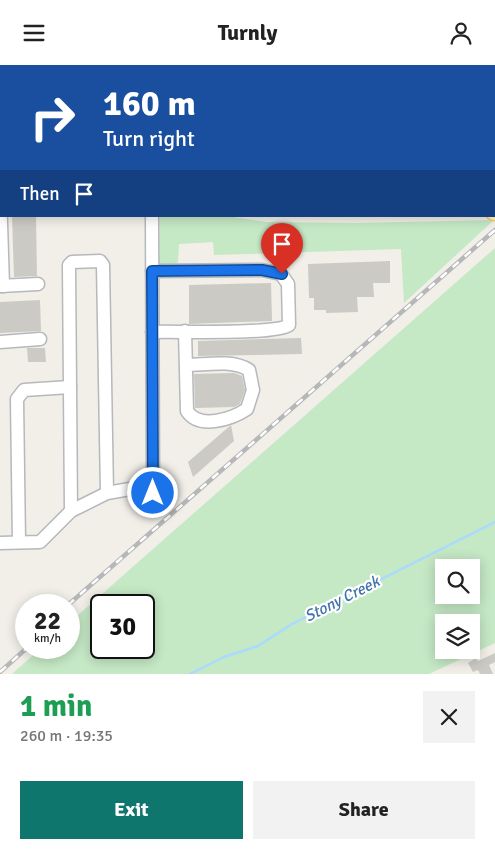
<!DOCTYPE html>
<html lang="en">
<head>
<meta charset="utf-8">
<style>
  body { margin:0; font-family:Signika,sans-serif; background:#f2f2f2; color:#222; height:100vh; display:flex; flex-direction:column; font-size:19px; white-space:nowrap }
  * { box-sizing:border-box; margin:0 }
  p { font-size:16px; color:#767676 }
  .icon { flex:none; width:28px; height:28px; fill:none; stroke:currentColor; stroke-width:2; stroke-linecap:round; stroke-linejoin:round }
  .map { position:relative; height:609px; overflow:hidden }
  .drawer { display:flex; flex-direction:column; background:#fff; flex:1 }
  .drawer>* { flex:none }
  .guide { position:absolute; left:0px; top:0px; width:495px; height:152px; box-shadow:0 2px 12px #0003; background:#1a4fa0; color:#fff; overflow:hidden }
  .fabs { position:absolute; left:435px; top:494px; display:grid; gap:10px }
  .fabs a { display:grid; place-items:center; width:45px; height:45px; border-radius:0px; background:#fff; box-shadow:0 2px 12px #0003; font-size:25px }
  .speed { position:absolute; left:15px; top:529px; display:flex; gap:10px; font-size:25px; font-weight:700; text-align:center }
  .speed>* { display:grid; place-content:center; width:65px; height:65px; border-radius:50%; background:#fff; box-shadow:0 2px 12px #0003; line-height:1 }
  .speed small { font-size:12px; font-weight:400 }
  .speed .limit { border:2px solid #111; border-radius:8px; background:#fff; color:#111 }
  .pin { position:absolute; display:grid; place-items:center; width:42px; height:42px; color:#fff; margin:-51px -21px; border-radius:50% 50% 50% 0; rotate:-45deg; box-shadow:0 0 5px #0007 }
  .pin .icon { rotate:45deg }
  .me { position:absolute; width:55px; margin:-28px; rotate:0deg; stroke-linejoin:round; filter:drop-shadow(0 0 4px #0008) }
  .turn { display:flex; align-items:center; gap:18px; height:105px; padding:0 20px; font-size:22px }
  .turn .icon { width:65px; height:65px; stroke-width:2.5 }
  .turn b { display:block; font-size:35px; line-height:42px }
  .then { display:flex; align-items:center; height:48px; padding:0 20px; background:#0003; gap:10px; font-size:19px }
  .round { display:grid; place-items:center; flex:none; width:52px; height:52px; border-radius:0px; background:#f2f2f2 }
  .headline { display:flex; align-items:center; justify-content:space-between; height:85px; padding:0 20px }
  h1 { font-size:30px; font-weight:700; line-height:38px; color:#1e9e55 }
  .button { display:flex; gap:10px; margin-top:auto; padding:10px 20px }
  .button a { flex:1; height:58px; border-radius:0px; background:#0f766e; color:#fff; font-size:20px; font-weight:700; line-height:58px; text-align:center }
  .button a+a { background:#f2f2f2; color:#222 }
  header { display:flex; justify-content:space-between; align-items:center; height:65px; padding:0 20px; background:#fff; font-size:22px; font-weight:700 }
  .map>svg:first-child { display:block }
</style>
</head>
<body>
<header><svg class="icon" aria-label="menu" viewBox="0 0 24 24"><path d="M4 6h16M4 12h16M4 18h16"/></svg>Turnly<svg class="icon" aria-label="person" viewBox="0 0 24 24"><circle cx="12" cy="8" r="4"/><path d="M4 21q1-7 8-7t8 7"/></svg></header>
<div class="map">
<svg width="495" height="609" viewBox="0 0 495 609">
  <rect width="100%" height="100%" fill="#f1efe8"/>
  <g fill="#c5e8c5" fill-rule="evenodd">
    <path d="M160 151H226L267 157 355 158 494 155 404 238 401 184 214 190 213 177 179 179 178 197C171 203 167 203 159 198Z"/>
    <path d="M495 183V578L429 609H12L41 583 69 582V558ZM444 502H471V530H444ZM101 540H144V582H101ZM444 558H471V585H444Z"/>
  </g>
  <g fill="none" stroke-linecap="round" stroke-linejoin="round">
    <polyline stroke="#aadaff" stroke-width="2.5" points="190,609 224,592 258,581 292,559 495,457"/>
  </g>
  <g fill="#cccac5">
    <polygon points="12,151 36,151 37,211 14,212"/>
    <polygon points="390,196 390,218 373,218 374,232 357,232 358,247 326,248 326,245 314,245 314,233 309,233 308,199"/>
    <polygon points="271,218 272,256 189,259 189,220"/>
    <polygon points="40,235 41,266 0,268 0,237"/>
    <polygon points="301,273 302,289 198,291 198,276"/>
    <polygon points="27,283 45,283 46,297 28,297"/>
    <polygon points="234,308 242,311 245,325 240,339 234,342 195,343 194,309"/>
    <polygon points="231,360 234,376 193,412 188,397"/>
    <polygon points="495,588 495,597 489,600 493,609 480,609 478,605 473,607 468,598 476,593 478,596"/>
  </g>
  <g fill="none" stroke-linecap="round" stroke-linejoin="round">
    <defs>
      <g id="minor">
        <polyline points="150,0 180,1"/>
        <polyline points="421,0 421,1"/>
        <polyline points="0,9 1,52"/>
        <polyline points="0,83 1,84"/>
        <polyline points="494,86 495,86"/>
        <polyline points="0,126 3,221"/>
        <polyline points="152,151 153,427"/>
        <path d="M152 206 262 205 281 209 288 219 289 260C276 270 175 266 152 267"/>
        <polyline points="0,221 38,219"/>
        <path d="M185 266 187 346C199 365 232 354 247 344L253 325 249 305C231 294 206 300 186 300"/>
        <polyline points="0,277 40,274"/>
        <polyline points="71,446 69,200 72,197 100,196 103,200 107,428"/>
        <polyline points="19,477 17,334 24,325 70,322"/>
        <polyline points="0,478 40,477 71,446 107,428 153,420"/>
      </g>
      <g id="major">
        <polyline points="0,106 1,106"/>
        <polyline points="494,133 495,133"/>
        <polyline points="494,147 495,147"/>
      </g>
    </defs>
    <use href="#minor" stroke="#b5b8bc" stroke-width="15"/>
    <use href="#major" stroke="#f2c960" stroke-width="19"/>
    <use href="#minor" stroke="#fff" stroke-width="12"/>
    <use href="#major" stroke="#fff2af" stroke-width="16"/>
    <defs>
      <g id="rail">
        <polyline points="68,540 495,165"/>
        <polyline points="0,607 28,582"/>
      </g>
    </defs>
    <use href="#rail" stroke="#b6b7b8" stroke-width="4.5"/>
    <use href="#rail" stroke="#fff" stroke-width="2.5" stroke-dasharray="8" stroke-linecap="butt"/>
  </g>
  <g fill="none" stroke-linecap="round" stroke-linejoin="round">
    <defs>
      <polyline id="route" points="153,428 152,206 262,205 282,209"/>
    </defs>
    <use href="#route" stroke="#114b97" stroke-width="12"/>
    <use href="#route" stroke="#1a73e8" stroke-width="9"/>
  </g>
  <g text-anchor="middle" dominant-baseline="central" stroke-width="4.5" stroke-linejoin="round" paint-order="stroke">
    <g font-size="16" font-style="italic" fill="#4174aa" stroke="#fff">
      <text transform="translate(342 534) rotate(-27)">Stony Creek</text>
    </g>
  </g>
</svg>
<div class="fabs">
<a><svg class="icon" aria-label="search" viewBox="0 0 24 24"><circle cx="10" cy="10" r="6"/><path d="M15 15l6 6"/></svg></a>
<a><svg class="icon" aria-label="layers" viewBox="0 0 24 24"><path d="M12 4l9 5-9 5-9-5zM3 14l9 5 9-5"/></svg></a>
</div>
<div class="speed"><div>22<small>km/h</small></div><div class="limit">30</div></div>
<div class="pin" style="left:282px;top:209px;background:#d93025"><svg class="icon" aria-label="arrive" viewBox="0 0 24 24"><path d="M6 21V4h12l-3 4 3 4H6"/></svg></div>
<svg class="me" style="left:153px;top:428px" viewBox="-20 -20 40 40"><circle r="17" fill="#1a73e8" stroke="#fff" stroke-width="3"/><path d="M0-11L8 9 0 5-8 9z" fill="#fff"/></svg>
<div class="guide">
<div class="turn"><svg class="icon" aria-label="right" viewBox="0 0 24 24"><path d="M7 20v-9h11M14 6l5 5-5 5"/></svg><div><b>160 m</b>Turn right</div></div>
<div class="then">Then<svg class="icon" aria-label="arrive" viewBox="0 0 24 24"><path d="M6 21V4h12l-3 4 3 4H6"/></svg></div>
</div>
</div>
<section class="drawer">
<div class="headline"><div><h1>1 min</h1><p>260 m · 19:35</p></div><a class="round"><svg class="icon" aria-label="close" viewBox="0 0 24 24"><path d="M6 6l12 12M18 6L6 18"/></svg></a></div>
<div class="button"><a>Exit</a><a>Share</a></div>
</section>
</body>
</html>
